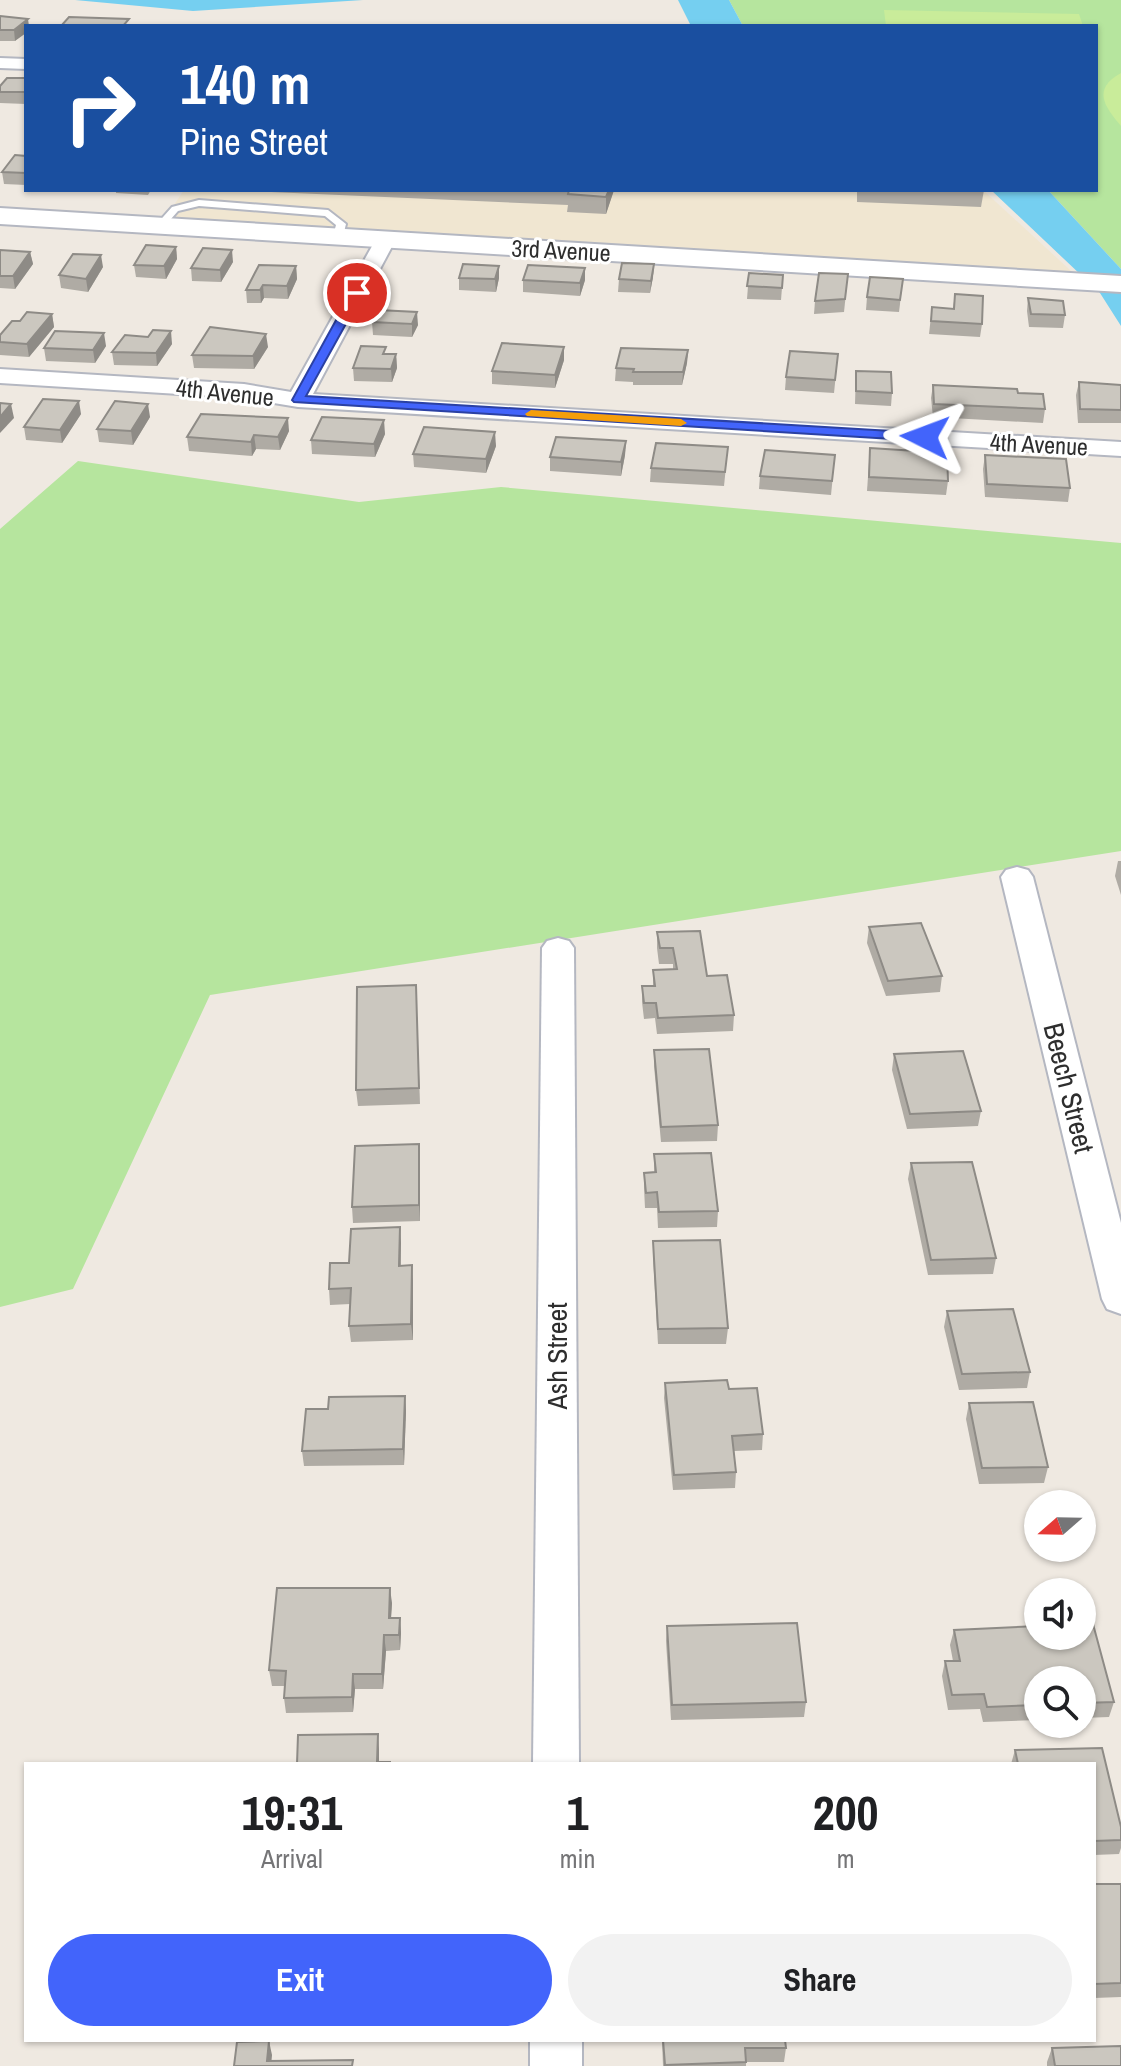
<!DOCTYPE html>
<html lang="en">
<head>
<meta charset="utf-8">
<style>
  body { margin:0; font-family:"Archivo Narrow",sans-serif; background:#f2f2f2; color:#202124; height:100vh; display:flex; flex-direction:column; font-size:30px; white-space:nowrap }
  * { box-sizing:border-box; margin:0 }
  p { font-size:26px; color:#757577 }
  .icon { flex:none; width:44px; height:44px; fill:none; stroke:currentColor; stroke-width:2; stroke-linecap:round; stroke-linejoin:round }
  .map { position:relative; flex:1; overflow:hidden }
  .drawer { position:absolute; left:24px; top:1762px; width:1072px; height:280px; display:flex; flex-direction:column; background:#fff; border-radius:0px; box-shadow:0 2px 6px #0004 }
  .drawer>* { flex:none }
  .guide { position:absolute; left:24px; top:24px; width:1074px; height:168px; border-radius:0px; box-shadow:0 2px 6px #0004; background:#1a4fa0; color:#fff; overflow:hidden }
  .needle { width:52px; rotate:250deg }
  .controls { position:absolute; left:1024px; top:1490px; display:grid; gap:16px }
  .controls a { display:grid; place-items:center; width:72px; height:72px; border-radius:50%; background:#fff; box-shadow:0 2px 6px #0004; font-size:40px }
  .pin { position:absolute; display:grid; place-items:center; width:68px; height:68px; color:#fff; margin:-34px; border:4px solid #fff; border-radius:50%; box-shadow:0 2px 8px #0007 }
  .me { position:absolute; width:88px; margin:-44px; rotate:273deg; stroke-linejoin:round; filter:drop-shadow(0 0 6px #0008) }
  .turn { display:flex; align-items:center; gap:28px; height:168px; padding:0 24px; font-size:36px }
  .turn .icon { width:104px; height:104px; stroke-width:2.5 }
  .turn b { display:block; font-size:56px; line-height:68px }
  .eta { display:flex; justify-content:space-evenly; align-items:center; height:136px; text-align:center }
  .eta b { font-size:48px; font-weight:700; line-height:56px }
  .button { display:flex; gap:16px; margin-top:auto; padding:16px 24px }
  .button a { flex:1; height:92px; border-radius:48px; background:#4264fb; color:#fff; font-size:32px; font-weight:700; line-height:92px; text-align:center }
  .button a+a { background:#f2f2f2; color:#202124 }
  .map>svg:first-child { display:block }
</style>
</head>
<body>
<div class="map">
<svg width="1121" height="2066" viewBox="0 0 1121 2066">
  <rect width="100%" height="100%" fill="#efe9e1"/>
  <polygon fill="#f0e6d1" points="184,190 983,190 1082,281 160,226"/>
  <g fill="#b6e59e">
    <polygon points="729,0 1121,0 1121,269 1048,190 1096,190 1096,26 743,26"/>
    <polygon points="78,461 359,502 501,487 1121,543 1121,851 210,995 73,1289 0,1307 0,529"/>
  </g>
  <g fill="#c9ec9a">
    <polygon points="884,10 1079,14 1083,26 886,26"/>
    <path d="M1121 73V126C1104 106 1092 89 1121 73Z"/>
  </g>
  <g fill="#75cff0">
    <polygon points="75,0 363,0 193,11"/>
    <polygon points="678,0 729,0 743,26 691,26"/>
    <polygon points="991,190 1048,190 1121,269 1121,326 1100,293"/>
  </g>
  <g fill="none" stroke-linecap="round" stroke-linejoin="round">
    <defs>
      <polygon id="service" points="199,200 328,210 346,224 343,236 338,239 333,236 336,225 325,216 199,206 178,211 163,228 155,226 172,207"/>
      <g id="minor">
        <polygon points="0,58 26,59 26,69 0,68"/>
        <polygon points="386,233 396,239 313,394 1121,442 1121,456 298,407 244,398 0,383 0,369 244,384 291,392 376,239"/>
        <polygon points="1017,867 1028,870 1033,877 1121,1223 1121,1314 1107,1309 1102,1299 1001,877 1006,870"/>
        <polygon points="558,938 569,941 574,948 579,1764 533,1764 542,948 547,941"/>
        <rect x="530" y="2040" width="52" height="26"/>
      </g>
      <polygon id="secondary" points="0,208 1121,276 1121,292 0,224"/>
    </defs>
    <use href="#service" stroke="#b4b7c1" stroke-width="4"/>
    <use href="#minor" stroke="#b4b7c1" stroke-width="4"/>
    <use href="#secondary" stroke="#b4b7c1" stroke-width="4"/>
    <use href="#service" fill="#fff" fill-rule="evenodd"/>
    <use href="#minor" fill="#fff" fill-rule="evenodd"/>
    <use href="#secondary" fill="#fff" fill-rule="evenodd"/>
  </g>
  <g fill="#afaba4">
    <polygon points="0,16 28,19 15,41 0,41"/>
    <polygon points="26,78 26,104 0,103 0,86"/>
    <polygon points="26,156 26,185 4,184 2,172"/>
    <polygon points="116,190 151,190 148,195 116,193"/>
    <polygon points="224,190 614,190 606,214 567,212 568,205"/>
    <polygon points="857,190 984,190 981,207 857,202"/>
    <polygon points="176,247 177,259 166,279 136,277 134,265"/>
    <polygon points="0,250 30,252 33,264 15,289 0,288"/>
    <polygon points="233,262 221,282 192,281 191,268"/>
    <polygon points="654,264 653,277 650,293 618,292 619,279"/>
    <polygon points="296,266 297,279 288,299 264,298 261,303 247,303 246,290"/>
    <polygon points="499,266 499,278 496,292 459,290 459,278"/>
    <polygon points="103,267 88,292 61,288 59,275"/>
    <polygon points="585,268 585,280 580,296 523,292 523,280"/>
    <polygon points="749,273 783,275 781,300 747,299"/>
    <polygon points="848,274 844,312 814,314 815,301"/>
    <polygon points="903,279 899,312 866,310 867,297"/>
    <polygon points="955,294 982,324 980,337 929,334 932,307 953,309"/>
    <polygon points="1028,298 1065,315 1063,328 1029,327 1027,311"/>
    <polygon points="52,314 54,327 29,357 0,355 0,335 20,321"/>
    <polygon points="372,322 418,325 412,337 373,335"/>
    <polygon points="148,337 172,344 157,366 114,365 112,352"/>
    <polygon points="106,346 95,363 46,361 44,348"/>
    <polygon points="268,347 254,369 194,368 192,355"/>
    <polygon points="564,347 564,360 555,388 492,384 492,371"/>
    <polygon points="688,350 687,363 682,385 633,385 633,382 615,381 616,368"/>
    <polygon points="396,354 397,368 392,382 354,381 353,368"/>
    <polygon points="838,354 834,393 785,390 786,377"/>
    <polygon points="856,371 892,393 891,406 855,404"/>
    <polygon points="1079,382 1121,385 1121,423 1078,423 1076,395"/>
    <polygon points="933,385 1018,393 1045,409 1043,423 933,417 931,398"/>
    <polygon points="81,414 62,443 26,440 24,427"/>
    <polygon points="150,417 133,445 99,442 97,429"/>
    <polygon points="289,431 280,450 256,449 252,456 189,451 187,437"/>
    <polygon points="385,434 375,457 312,454 311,440"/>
    <polygon points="626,441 625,455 621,476 550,471 550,457"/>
    <polygon points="496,446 486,473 414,467 413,454"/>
    <polygon points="728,447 724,486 650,482 651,468"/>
    <polygon points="870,448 948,481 946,495 867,491"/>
    <polygon points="835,455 831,495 759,489 760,476"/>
    <polygon points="985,455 1070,488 1068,502 985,497 983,469"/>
    <polygon points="1118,861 1121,861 1121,895 1115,876"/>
    <polygon points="869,927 942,976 940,992 886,996 867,943"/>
    <polygon points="657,932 707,976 734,1015 733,1031 657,1034 655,1018 644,1019 642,1002 642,986 653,986 653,970 673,969 673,964 659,964 657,948"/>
    <polygon points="416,985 420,1104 358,1106 356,1090"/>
    <polygon points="654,1050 718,1125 717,1141 661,1142 654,1066"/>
    <polygon points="894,1054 981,1111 978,1126 907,1129 892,1070"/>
    <polygon points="419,1144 420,1221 353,1223 352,1207"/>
    <polygon points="654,1154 718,1211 717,1227 658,1228 657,1208 645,1208 644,1188 644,1173 654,1172"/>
    <polygon points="911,1163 996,1258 993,1274 928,1275 908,1179"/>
    <polygon points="400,1227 401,1266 413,1281 413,1340 351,1342 349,1326 350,1304 330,1305 329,1289"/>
    <polygon points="653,1241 728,1328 726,1344 658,1344 653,1257"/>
    <polygon points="947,1311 1030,1372 1027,1388 959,1390 944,1327"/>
    <polygon points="665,1383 729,1389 763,1434 762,1450 734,1451 736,1472 735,1488 673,1490 664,1398"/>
    <polygon points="405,1396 406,1411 404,1465 304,1466 302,1451 328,1409"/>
    <polygon points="969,1403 1048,1467 1044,1483 979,1484 966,1419"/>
    <polygon points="392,1603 391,1618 400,1618 401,1633 400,1650 386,1651 383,1689 355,1689 353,1712 286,1713 284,1698 285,1686 272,1686 269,1670"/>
    <polygon points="1093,1624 1114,1702 1109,1717 1082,1718 1082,1680 1038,1680 1038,1720 983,1722 980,1709 948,1710 942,1676 945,1661 953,1661 950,1645 954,1630 1038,1626 1038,1636 1082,1636 1082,1625"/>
    <polygon points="667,1626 806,1702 804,1717 671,1720 666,1641"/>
    <polygon points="1102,1748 1121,1827 1121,1848 1119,1854 1094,1855 1094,1764 1011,1764 1015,1750"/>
    <polygon points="1094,1884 1121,1884 1121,1997 1094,1998"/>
    <polygon points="662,2040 785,2040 786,2048 784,2062 746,2062 746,2066 663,2066"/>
    <polygon points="1052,2048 1121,2066 1047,2066 1047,2062"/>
  </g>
  <g fill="#8e8b86">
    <polygon points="28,19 29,26 26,26 26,33 15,41 14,30"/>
    <polygon points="609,190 614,190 606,214 606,197"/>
    <polygon points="176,247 177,259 166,279 164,266"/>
    <polygon points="232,250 233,262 221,282 220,270"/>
    <polygon points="30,252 33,264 15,289 13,276"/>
    <polygon points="101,255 103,267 88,292 86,279"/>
    <polygon points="654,264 653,277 650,293 651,281"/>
    <polygon points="296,266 297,279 288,299 287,286"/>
    <polygon points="499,266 499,278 496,292 495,279"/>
    <polygon points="585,268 585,280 580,296 580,283"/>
    <polygon points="263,285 264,298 261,303 260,290"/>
    <polygon points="417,312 418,325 412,337 412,324"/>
    <polygon points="52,314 54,327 29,357 27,344"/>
    <polygon points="171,331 172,344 157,366 156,353"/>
    <polygon points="104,333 106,346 95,363 93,350"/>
    <polygon points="266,334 268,347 254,369 253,356"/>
    <polygon points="564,347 564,360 555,388 555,375"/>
    <polygon points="688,350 687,363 682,385 683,372"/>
    <polygon points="396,354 397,368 392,382 391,369"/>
    <polygon points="79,401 81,414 62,443 60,430"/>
    <polygon points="11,404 14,418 0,433 0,417"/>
    <polygon points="148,404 150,417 133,445 131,431"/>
    <polygon points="288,418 289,431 280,450 278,437"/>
    <polygon points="384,420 385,434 375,457 374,444"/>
    <polygon points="495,432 496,446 486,473 486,459"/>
    <polygon points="254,435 256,449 252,456 251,442"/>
    <polygon points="626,441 625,455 621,476 621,462"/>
    <polygon points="419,1144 420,1160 420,1221 419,1205"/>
    <polygon points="400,1227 401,1243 400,1281 399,1266"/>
    <polygon points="412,1265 413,1281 413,1340 411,1324"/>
    <polygon points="405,1396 406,1411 404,1465 403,1449"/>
    <polygon points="390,1588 392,1603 390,1633 389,1618"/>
    <polygon points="400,1618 401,1633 400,1650 399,1635"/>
    <polygon points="384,1635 386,1651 383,1689 382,1674"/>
    <polygon points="353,1674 355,1689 353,1712 352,1697"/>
    <polygon points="378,1734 379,1749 379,1764 377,1764"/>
    <polygon points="269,2041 272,2055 271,2066 267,2061"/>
  </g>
  <g fill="#cbc7bf" stroke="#8e8b86" stroke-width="2">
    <polygon points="0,16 28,19 14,30 0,30"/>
    <polygon points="69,17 129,19 123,26 61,26"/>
    <polygon points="7,78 26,78 26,92 0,92 0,86"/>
    <polygon points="15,155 26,156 26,173 2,172"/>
    <polygon points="569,190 609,190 606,197 568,194"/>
    <polygon points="146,245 176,247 164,266 134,265"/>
    <polygon points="203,248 232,250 220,270 191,268"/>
    <polygon points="0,250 30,252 13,276 0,276"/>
    <polygon points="73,254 101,255 86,279 59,275"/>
    <polygon points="622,263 654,264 651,281 619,279"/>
    <polygon points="463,264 499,266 495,279 459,278"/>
    <polygon points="259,265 296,266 287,286 263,285 260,290 246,290"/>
    <polygon points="528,265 585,268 580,283 523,280"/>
    <polygon points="749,273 783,275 782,288 747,286"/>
    <polygon points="819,273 848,274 845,299 815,301"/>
    <polygon points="870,277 903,279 900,300 867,297"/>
    <polygon points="955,294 983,296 982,324 931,321 932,307 954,309"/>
    <polygon points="1028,298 1063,301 1065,315 1031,314"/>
    <polygon points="378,310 417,312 412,324 372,322"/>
    <polygon points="27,312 52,314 27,344 0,342 0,335 12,321 20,321"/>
    <polygon points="210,327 266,334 253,356 192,355"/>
    <polygon points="153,330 171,331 156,353 112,352 125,335 148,337"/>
    <polygon points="55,331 104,333 93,350 44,348"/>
    <polygon points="502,343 564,347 555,375 492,371"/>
    <polygon points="361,346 386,347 383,354 396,354 391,369 353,368"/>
    <polygon points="621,348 688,350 683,372 633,372 634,369 616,368"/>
    <polygon points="790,351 838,354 835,380 786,377"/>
    <polygon points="856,371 891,372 892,393 856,391"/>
    <polygon points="1079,382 1121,385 1121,410 1080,409"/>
    <polygon points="933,385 1017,389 1018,393 1043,394 1045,409 934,404"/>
    <polygon points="43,399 79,401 60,430 24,427"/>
    <polygon points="115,401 148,404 131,431 97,429"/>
    <polygon points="0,403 11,404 0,417"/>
    <polygon points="201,414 288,418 278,437 254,435 251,442 187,437"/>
    <polygon points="322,417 384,420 374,444 311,440"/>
    <polygon points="424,427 495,432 486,459 413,454"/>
    <polygon points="556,437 626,441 621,462 550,457"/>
    <polygon points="656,443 728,447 725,472 651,468"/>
    <polygon points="870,448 947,453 948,481 869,477"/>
    <polygon points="765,450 835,455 832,481 760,476"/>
    <polygon points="985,455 1066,459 1070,488 987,484"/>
    <polygon points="921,923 942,976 888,981 869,927"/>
    <polygon points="700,931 707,976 727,975 734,1015 658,1018 656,1003 644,1003 642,986 655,986 653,970 677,969 673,948 660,948 657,932"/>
    <polygon points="416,985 419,1088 356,1090 357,987"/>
    <polygon points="709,1049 718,1125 661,1127 654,1050"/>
    <polygon points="963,1051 981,1111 910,1114 894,1054"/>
    <polygon points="419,1144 419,1205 352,1207 355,1146"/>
    <polygon points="711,1153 718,1211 659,1212 657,1192 646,1193 644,1173 656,1172 654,1154"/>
    <polygon points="972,1162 996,1258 931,1260 911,1163"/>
    <polygon points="400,1227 399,1266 412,1265 411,1324 349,1326 351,1288 329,1289 330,1263 349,1263 351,1229"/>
    <polygon points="720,1240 728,1328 658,1329 653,1241"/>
    <polygon points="1013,1309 1030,1372 962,1374 947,1311"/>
    <polygon points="727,1380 729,1389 757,1388 763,1434 732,1436 736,1472 674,1475 665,1383"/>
    <polygon points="405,1396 403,1449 302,1451 306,1409 328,1409 329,1397"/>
    <polygon points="1033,1402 1048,1467 982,1468 969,1403"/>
    <polygon points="277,1588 390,1588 389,1618 400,1618 399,1635 384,1635 382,1674 353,1674 352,1697 284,1698 286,1671 269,1670"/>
    <polygon points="797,1623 806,1702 672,1705 667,1626"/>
    <polygon points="1093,1624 1114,1702 1082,1703 1082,1680 1038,1680 1038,1705 987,1707 984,1694 952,1695 945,1661 960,1661 954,1630 1038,1626 1038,1636 1082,1636 1082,1625"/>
    <polygon points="378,1734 377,1762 390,1762 390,1764 297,1764 298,1735"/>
    <polygon points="1102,1748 1121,1827 1121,1840 1094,1841 1094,1764 1018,1764 1015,1750"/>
    <polygon points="1094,1884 1121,1884 1121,1983 1094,1984"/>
    <polygon points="663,2040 785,2040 786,2048 745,2048 746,2062 665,2065"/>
    <polygon points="269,2041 267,2061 353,2060 352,2066 234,2066 237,2042"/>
    <polygon points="1121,2046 1121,2066 1055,2066 1052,2048"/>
  </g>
  <polygon fill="#4264fb" stroke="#2b41a3" stroke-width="2" points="357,289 363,293 306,396 925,433 931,437 925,441 294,402 292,400 351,293"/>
  <polygon fill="#f59e0b" points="531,410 681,419 687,423 681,426 527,416 525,414"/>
  <g text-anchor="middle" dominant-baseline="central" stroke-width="6" stroke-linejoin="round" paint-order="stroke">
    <g font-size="24" fill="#2e2e2e" stroke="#fff">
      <text transform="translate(561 250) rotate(3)">3rd Avenue</text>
      <text transform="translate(225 392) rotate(6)">4th Avenue</text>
      <text transform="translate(1039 444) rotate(3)">4th Avenue</text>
    </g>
    <g font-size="28" fill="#2e2e2e" stroke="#fff">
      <text transform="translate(1069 1088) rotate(76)">Beech Street</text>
      <text transform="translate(557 1356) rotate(-90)">Ash Street</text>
    </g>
  </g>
</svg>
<div class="controls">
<a><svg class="needle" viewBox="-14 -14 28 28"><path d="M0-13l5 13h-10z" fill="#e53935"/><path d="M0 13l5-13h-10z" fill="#757577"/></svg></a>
<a><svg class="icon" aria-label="sound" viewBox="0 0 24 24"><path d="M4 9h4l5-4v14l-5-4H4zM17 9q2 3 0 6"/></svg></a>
<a><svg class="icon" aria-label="search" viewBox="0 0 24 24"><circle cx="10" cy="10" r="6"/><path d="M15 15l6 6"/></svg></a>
</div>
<div class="pin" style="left:357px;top:293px;background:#d93025"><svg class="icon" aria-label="arrive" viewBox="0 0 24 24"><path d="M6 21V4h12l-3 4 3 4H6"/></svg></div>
<svg class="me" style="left:925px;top:437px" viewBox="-20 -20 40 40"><path d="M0-17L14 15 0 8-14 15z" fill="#4264fb" stroke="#fff" stroke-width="4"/></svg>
<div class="guide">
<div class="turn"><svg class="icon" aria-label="right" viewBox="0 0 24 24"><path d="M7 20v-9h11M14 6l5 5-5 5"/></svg><div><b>140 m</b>Pine Street</div></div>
</div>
<section class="drawer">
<div class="eta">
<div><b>19:31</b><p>Arrival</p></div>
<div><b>1</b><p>min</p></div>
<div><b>200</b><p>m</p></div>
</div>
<div class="button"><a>Exit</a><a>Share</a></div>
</section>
</div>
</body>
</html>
